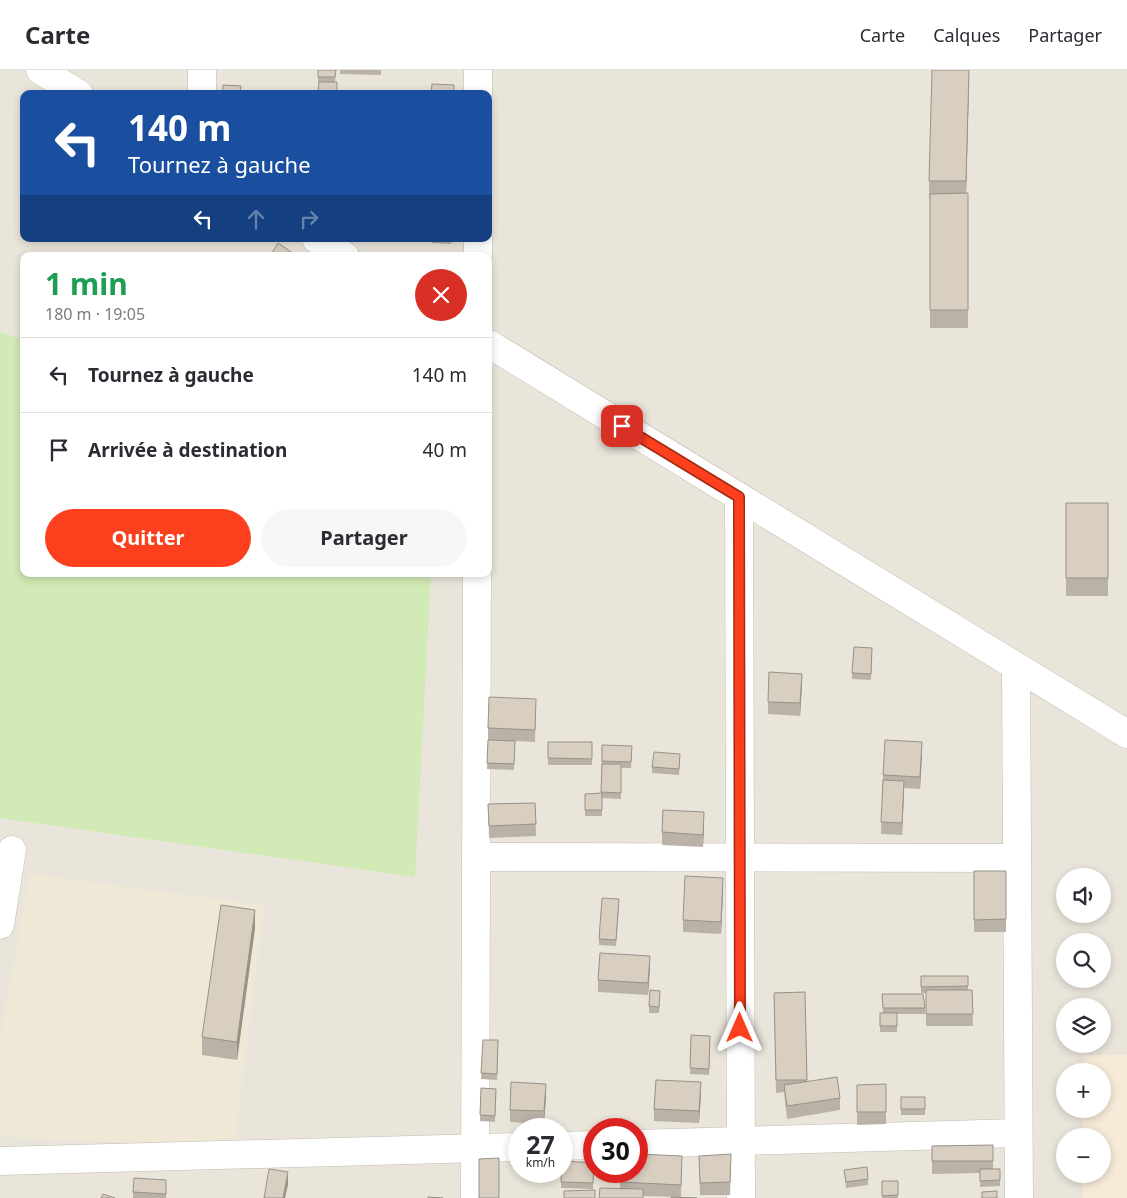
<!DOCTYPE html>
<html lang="fr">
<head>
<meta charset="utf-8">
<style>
  body { margin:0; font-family:"Noto Sans",sans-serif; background:#f7f7f7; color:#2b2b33; height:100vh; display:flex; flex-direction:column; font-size:19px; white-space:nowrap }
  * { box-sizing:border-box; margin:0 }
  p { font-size:16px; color:#7c7c81 }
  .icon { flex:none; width:28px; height:28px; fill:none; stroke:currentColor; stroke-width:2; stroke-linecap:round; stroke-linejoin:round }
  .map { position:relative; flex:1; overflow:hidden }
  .side { position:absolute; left:20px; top:182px; width:472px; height:325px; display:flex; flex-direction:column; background:#fff; border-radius:10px; box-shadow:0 2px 8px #0003 }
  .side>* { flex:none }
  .hud { position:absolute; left:20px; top:20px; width:472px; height:152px; border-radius:10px; box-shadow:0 2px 8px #0003; background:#1a4fa0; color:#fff; overflow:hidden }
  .tools { position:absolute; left:1056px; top:798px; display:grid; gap:10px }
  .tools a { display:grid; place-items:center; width:55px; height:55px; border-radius:50%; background:#fff; box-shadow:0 2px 8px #0003; font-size:25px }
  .speed { position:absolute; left:508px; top:1048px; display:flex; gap:10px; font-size:25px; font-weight:700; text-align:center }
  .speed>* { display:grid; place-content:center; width:65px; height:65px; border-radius:50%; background:#fff; box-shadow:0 2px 8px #0003; line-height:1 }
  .speed small { font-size:12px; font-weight:400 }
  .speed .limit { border:8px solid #d22; background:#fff; color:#111 }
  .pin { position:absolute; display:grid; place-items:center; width:42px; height:42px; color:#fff; margin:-21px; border-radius:10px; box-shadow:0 2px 8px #0006 }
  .me { position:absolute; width:55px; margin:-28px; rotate:0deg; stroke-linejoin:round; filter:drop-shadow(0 0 4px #0008) }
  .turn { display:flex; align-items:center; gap:18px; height:105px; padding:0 25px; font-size:22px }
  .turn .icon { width:65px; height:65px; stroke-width:2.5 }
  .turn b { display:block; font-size:35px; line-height:42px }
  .lanes { display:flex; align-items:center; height:48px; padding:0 25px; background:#0003; justify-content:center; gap:25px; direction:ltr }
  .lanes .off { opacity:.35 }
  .round { display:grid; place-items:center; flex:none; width:52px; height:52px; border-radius:26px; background:#f7f7f7 }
  .head { display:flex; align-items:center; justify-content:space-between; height:85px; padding:0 25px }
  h1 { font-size:30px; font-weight:700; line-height:38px; color:#1e9e55 }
  .button { display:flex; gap:10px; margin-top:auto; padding:10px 25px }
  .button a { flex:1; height:58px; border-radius:30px; background:#fc3f1d; color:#fff; font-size:20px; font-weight:700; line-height:58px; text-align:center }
  .button a+a { background:#f7f7f7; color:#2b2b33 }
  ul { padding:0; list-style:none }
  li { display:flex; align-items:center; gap:15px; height:75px; padding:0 25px; border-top:1px solid #e1e1e2 }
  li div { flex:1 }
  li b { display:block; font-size:19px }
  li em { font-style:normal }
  header { display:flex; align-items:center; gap:30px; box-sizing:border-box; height:70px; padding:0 25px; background:#fff; border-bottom:1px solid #e1e1e2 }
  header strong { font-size:24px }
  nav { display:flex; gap:28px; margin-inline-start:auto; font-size:18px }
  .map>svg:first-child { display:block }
</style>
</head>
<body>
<header>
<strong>Carte</strong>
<nav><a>Carte</a><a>Calques</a><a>Partager</a></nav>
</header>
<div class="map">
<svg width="1127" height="1128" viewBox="0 0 1127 1128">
  <rect width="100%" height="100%" fill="#f6f3ec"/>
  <path fill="#eae5da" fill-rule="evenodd" d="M0 0H1127V1128H0ZM24 24H489V169H24ZM24 186H489V504H24ZM1065 806H1102V844H1065ZM1065 871H1102V909H1065ZM1065 936H1102V974H1065ZM1065 1001H1102V1039H1065ZM519 1059H561V1101H519ZM594 1059H636V1101H594ZM1065 1066H1102V1104H1065Z"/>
  <polygon fill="#f7ead8" points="1084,985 1127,985 1127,1128 1082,1128 1082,1104 1102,1104 1102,1066 1083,1066 1083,1039 1102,1039 1102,1001 1084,1001"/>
  <polygon fill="#efe8d6" points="29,804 264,835 234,1077 0,1067 0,971"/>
  <polygon fill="#d2eab5" points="0,262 24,270 24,504 431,504 415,807 0,748"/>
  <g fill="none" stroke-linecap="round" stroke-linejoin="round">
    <defs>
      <g id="minor">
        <polyline points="40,0 79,24"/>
        <polyline points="202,0 202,24"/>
        <polyline points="478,24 478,0"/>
        <polyline points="316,169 345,186"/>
        <polyline points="478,186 478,169"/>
        <polyline points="489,274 1127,664"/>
        <polyline points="739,427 741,1128"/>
        <polyline points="1016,597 1019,1128"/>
        <polyline points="476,787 1017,788"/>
        <polyline points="0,855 12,780"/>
        <polyline points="636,1074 1018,1063"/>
        <polyline points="561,1076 594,1075"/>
        <polyline points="0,1091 519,1077"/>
        <polyline points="475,1128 477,504"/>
      </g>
    </defs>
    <use href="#minor" stroke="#c2bbae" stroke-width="29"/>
    <use href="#minor" stroke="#fff" stroke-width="28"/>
  </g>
  <g fill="#bab2a6">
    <polygon points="318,0 336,0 335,12 318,13"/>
    <polygon points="340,0 381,0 381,5 340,4"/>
    <polygon points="969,9 966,123 968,123 968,258 930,258 930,129 929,129 929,111"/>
    <polygon points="432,169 452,169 451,174 432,173"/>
    <rect x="1066" y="433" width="42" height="93"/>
    <polygon points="872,584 871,610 852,609 852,603"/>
    <polygon points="802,616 800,646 768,644 768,632"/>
    <polygon points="536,641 535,672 515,671 514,700 487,699 488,671 488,658"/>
    <rect x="548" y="672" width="44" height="23"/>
    <polygon points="602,675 632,676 631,698 621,698 621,729 602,728 602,746 585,746 585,724 601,723"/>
    <polygon points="922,684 920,719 904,718 902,765 881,764 883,705"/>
    <polygon points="680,690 679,705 652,703 652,697"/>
    <polygon points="535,733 536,766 489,768 488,734"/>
    <polygon points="704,755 703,777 662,775 662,762"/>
    <rect x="974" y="801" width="32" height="61"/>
    <polygon points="723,820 721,864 683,862 683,850"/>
    <polygon points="619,835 616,876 599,875 599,869"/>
    <polygon points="255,858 237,990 202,985 202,967"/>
    <polygon points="650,898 648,925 598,922 598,910"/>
    <polygon points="921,906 968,906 968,920 972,920 973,956 926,956 926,923 921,923"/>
    <polygon points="805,922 807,1011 840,1028 840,1040 787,1049 784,1022 776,1023 774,923"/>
    <polygon points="882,924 925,938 925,944 897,944 897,962 880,962 880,943 883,943"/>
    <polygon points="660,927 659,943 649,943 649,936"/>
    <polygon points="691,965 710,966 709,1005 690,1004"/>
    <polygon points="483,970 498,970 497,1010 481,1009"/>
    <polygon points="886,1014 886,1054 857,1055 857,1015"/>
    <polygon points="481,1018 496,1019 495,1052 480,1051"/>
    <polygon points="701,1024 699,1053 654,1051 654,1039"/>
    <polygon points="546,1026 544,1054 510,1052 510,1040"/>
    <rect x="901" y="1027" width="24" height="18"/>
    <polygon points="993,1075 993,1099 1000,1099 1000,1116 980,1117 980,1103 932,1104 932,1076"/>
    <polygon points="699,1086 731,1097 730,1125 700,1125"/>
    <polygon points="562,1091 594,1093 593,1119 561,1118"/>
    <polygon points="682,1098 681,1127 643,1126 620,1119 620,1101"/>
    <polygon points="844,1100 868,1109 868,1115 846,1118"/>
    <rect x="882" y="1111" width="16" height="17"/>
    <polygon points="166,1116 166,1128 133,1128 133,1122"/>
  </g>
  <g fill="#979187">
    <polygon points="969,0 969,9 966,129 966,111"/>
    <polygon points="802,604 802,616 800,646 800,633"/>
    <polygon points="922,672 922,684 920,719 920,707"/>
    <polygon points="904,711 904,723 902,765 902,753"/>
    <polygon points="704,742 704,755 703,777 703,765"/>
    <polygon points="723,808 723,820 721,864 721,852"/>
    <polygon points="255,840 255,858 237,990 237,972"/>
    <polygon points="650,886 650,898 648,925 648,913"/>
    <polygon points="701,1012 701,1024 699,1053 699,1041"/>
    <polygon points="546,1014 546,1026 544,1054 544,1041"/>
    <polygon points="288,1102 288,1115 285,1128 283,1128"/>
  </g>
  <g fill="#d8cfc1" stroke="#979187">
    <polygon points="318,0 336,0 335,7 318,7"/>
    <polygon points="932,0 969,0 966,111 929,111"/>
    <polygon points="319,12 337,12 337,24 318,24"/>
    <polygon points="432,14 454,15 454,24 431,24"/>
    <polygon points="223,15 241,16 240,24 223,24"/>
    <polygon points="968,123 968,240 930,240 930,124"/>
    <polygon points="278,173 297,186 270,186"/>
    <rect x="1066" y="433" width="42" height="75"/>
    <polygon points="854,577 872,578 871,604 852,603"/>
    <polygon points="769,602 802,604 800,633 768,632"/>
    <polygon points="489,627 536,629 535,660 488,658"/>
    <polygon points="488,670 515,671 514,694 487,693"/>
    <polygon points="885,670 922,672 920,707 883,705"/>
    <polygon points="548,672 592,672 592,689 548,688"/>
    <polygon points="602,675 632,676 631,692 602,691"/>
    <polygon points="654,682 680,684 679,699 652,697"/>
    <polygon points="602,694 621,694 621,723 601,722"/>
    <polygon points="883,710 904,711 902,753 881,752"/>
    <polygon points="602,723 602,740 585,740 585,724"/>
    <polygon points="535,733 536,754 489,756 488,734"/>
    <polygon points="663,740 704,742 703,765 662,762"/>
    <polygon points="974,801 1006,801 1006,849 974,850"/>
    <polygon points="685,806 723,808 721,852 683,850"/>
    <polygon points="602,828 619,829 616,870 599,869"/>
    <polygon points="221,835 255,840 237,972 202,967"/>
    <polygon points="600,883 650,886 648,913 598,910"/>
    <polygon points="921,906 968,906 968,916 921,917"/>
    <polygon points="650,920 660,921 659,937 649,936"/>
    <polygon points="926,920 972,920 973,944 926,944"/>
    <polygon points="805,922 807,1010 776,1010 774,923"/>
    <polygon points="882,924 923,924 925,938 883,938"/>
    <rect x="880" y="943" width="17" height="13"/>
    <polygon points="691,965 710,966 709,999 690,998"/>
    <polygon points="483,970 498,970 497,1004 481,1003"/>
    <polygon points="837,1007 840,1028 787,1036 784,1015"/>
    <polygon points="656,1010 701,1012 699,1041 654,1039"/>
    <polygon points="511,1012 546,1014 544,1041 510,1040"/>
    <polygon points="886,1014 886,1042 857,1042 857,1015"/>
    <polygon points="481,1018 496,1019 495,1046 480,1045"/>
    <rect x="901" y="1027" width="24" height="12"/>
    <polygon points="993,1075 993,1091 932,1091 932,1076"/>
    <polygon points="636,1084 682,1086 681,1115 620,1112 620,1101 636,1101"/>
    <polygon points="731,1084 730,1112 700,1113 699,1086"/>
    <polygon points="499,1088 499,1128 479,1128 479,1089"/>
    <polygon points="562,1091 594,1093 593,1113 561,1112"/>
    <polygon points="867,1097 868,1109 846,1112 844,1100"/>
    <polygon points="269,1099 288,1102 283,1128 264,1128"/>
    <polygon points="980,1099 1000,1099 1000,1110 980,1111"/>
    <polygon points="134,1108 166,1110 166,1124 133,1122"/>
    <polygon points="882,1111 898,1111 898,1125 882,1126"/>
    <polygon points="600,1118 643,1119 643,1128 599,1128"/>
    <polygon points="595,1120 595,1128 564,1128 564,1121"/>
    <polygon points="997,1121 997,1128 982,1128 982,1122"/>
    <polygon points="103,1124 115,1128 101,1128"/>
    <polygon points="428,1127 443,1128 428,1128"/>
    <polygon points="671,1127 697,1128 671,1128"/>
  </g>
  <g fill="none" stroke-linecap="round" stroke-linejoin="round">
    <defs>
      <polyline id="route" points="622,356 739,427 740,958"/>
    </defs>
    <use href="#route" stroke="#a42913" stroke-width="12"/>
    <use href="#route" stroke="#fc3f1d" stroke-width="9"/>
  </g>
</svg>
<div class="tools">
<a><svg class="icon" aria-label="sound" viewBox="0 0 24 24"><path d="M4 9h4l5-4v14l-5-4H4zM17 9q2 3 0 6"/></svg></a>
<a><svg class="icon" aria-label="search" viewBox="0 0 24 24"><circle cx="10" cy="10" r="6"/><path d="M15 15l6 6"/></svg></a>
<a><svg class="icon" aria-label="layers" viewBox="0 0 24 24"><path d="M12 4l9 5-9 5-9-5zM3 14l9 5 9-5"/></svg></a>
<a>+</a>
<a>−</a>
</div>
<div class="speed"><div>27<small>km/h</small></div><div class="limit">30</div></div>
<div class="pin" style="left:622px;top:356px;background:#d93025"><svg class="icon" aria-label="arrive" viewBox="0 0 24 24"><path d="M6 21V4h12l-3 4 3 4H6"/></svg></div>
<svg class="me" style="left:740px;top:958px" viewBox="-20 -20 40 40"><path d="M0-17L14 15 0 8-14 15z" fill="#fc3f1d" stroke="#fff" stroke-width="4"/></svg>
<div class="hud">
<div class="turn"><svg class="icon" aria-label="left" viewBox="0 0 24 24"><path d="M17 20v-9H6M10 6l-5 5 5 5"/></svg><div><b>140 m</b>Tournez à gauche</div></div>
<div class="lanes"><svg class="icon" aria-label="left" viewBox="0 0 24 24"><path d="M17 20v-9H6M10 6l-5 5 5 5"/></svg><svg class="icon off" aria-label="ahead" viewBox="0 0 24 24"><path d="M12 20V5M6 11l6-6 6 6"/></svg><svg class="icon off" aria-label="right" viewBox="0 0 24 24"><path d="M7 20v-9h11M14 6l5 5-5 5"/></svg></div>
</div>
<section class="side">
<div class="head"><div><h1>1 min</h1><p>180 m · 19:05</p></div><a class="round" style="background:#d93025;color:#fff"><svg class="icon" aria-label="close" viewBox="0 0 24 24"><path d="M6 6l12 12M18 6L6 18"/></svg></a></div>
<ul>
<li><svg class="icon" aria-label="left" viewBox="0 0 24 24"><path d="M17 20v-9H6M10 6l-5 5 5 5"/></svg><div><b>Tournez à gauche</b></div><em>140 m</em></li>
<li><svg class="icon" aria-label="arrive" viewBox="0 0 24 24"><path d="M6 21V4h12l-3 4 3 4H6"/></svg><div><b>Arrivée à destination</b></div><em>40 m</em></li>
</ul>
<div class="button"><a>Quitter</a><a>Partager</a></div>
</section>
</div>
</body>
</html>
